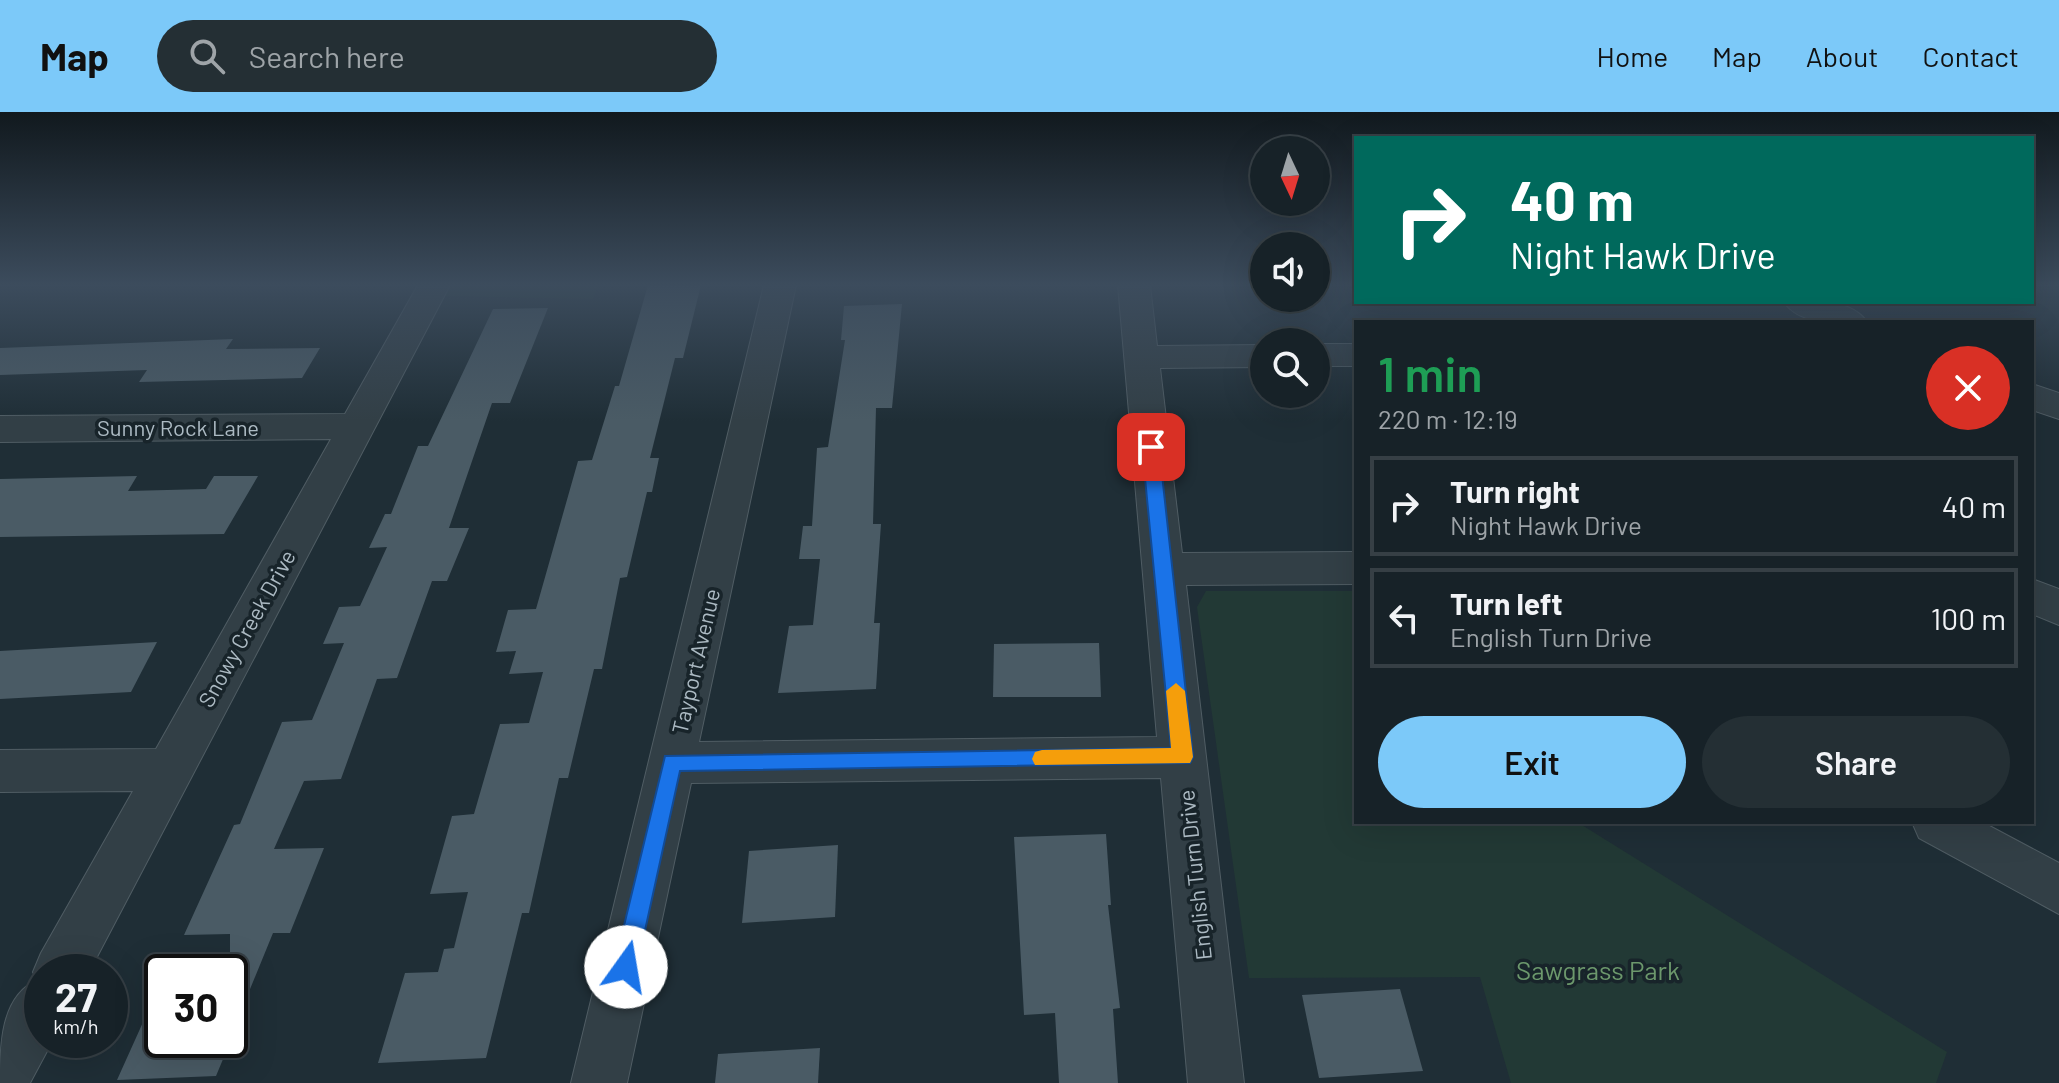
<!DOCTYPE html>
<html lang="en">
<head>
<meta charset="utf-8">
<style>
  body { margin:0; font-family:Barlow,sans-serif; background:#242f34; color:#f1f3f6; height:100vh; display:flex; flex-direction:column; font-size:30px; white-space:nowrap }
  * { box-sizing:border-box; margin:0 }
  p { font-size:26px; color:#9ea4a8 }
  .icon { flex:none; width:44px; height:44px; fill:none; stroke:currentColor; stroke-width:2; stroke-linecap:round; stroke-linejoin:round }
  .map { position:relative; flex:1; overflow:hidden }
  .details { position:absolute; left:1354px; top:208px; width:680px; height:504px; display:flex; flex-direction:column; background:#172228; border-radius:0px; box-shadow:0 8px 32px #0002,0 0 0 2px #363f45 }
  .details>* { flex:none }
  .top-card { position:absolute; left:1354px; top:24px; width:680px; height:168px; border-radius:0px; box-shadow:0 8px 32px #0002,0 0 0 2px #363f45; background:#00695c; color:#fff; overflow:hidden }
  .needle { width:52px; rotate:176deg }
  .tools { position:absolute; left:1250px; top:24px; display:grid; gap:16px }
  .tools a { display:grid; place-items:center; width:80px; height:80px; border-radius:50%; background:#172228; box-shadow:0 8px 32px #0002,0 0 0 2px #363f45; font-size:40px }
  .speed { position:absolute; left:24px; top:842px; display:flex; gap:16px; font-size:40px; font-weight:700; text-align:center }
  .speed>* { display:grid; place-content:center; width:104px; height:104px; border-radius:50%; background:#172228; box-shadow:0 8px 32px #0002,0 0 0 2px #363f45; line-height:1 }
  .speed small { font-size:20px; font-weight:400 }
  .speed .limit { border:4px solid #111; border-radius:12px; background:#fff; color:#111 }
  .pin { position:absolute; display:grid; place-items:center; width:68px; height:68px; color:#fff; margin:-34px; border-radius:16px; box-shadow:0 4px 12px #0006 }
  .me { position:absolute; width:88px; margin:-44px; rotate:13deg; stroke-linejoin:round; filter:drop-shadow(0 0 6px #0008) }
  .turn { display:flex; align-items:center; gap:28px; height:168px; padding:0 24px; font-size:36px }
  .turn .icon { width:104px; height:104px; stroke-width:2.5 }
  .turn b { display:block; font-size:56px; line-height:68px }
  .round { display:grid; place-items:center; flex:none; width:84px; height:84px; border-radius:42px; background:#242f34 }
  .head { display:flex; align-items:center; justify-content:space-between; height:136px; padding:0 24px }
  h1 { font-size:48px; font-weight:600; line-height:60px; color:#1e9e55 }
  .action { display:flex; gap:16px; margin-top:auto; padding:16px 24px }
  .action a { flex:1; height:92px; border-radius:48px; background:#7cc9f9; color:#111; font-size:32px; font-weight:600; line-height:92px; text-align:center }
  .action a+a { background:#242f34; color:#f1f3f6 }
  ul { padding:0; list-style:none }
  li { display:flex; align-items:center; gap:24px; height:100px; margin:0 16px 12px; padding:0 8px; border:4px solid #363f45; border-radius:0px }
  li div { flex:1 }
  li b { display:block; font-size:30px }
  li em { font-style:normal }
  header { display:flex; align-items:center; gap:48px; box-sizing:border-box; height:112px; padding:0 40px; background:#7cc9f9; color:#111 }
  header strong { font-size:38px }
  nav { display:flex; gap:44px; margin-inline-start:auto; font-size:28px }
  .search { width:560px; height:72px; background:#242f34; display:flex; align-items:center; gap:20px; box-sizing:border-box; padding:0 28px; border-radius:44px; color:#9ea4a8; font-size:30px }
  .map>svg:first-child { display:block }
</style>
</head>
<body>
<header>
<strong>Map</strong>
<div class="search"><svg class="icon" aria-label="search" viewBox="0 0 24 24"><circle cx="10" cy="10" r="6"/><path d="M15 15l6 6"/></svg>Search here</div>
<nav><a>Home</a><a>Map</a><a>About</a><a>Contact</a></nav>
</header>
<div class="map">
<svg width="2059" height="971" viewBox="0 0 2059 971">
  <rect width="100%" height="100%" fill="#1f2e36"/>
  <g fill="#223935">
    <polygon points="450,173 598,173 593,187 444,184"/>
    <polygon points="1206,479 1356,479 1356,710 1577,710 1947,940 1936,971 1511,971 1480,865 1249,866 1197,495"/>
  </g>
  <g fill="#4a5b65">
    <polygon points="648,173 701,173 683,246 675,246 650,346 659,346 652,380 647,380 627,465 620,466 602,557 594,557 568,666 559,666 529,801 522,801 486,946 378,951 405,861 438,860 444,837 454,836 468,780 430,782 452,704 474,702 500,612 529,611 543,560 509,562 516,539 496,540 508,498 536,497 578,349 592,348 615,274 619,274"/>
    <polygon points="902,192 892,296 876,296 873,412 881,412 874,511 880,511 876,577 778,581 789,514 813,513 820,447 799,447 803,414 812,414 817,336 828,335 845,228 841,228 844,194"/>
    <polygon points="548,196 510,291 492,291 449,416 469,416 447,469 432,469 397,566 377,567 341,667 304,669 274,737 324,736 290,821 273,821 230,926 230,822 184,823 234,713 240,712 282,610 312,608 344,531 323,532 339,495 360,494 387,435 369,436 385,402 391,402 418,334 428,334 493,197"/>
    <polygon points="233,227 226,237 320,236 302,266 139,270 147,258 0,263 0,236"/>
    <polygon points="137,364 128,379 206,377 214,364 258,364 224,422 0,425 0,367"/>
    <polygon points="157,530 131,580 0,587 0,539"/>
    <polygon points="1099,531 1101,585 993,585 994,532"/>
    <polygon points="1106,722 1111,793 1108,793 1120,896 1113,897 1118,971 1059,971 1055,901 1024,903 1014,725"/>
    <polygon points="838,733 835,805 742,811 749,739"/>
    <polygon points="162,868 162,928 231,928 216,964 117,968"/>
    <polygon points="1400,877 1423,959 1319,966 1302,883"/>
    <polygon points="820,936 818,971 715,971 718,942"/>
  </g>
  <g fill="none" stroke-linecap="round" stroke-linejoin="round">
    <defs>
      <g id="minor">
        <path d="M418 173H450L89 860H42V928H53L30 971H0C0 935 0 885 37 868L33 860 41 841 133 679 0 680V638L156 637 331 327 0 330V304L345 302Z"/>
        <polygon points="764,173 796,173 699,630 1157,625 1118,173 1150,173 1157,234 1264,233 1264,255 1160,256 1182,441 1356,440 1356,472 1186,473 1244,971 1188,971 1161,666 691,671 627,971 571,971"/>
        <path d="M1784 190C1810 190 1850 185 1867 210 1841 210 1801 215 1784 190Z"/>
        <rect x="1316" y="232" width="40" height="22"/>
        <polygon points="2032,272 2059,281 2059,307 2032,298"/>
        <polygon points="2032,467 2059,477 2059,513 2032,502"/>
        <polygon points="1912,710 1982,710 2059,751 2059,802 1919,726"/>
      </g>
    </defs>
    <use href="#minor" stroke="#505d64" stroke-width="2"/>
    <use href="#minor" fill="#323f46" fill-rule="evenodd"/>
  </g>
  <linearGradient id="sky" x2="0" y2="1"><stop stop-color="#11191e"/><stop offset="0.56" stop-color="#3c4c5d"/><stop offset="1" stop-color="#3c4c5d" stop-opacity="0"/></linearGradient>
  <rect width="2059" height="309" fill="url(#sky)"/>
  <polygon fill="#1a73e8" stroke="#114b97" stroke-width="2" points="1151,329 1159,335 1193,645 1190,651 680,659 637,855 634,863 626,866 617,863 614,855 665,644 1171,636 1142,335"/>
  <polygon fill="#f59e0b" points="1176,571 1185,579 1193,645 1190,651 1035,653 1032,647 1035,640 1042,638 1171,636 1166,579"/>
  <g text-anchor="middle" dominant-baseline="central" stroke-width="7" stroke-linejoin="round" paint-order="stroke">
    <g font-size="22" fill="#acbac3" stroke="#18242a">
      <text x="178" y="315">Sunny Rock Lane</text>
      <text transform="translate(246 516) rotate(-61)">Snowy Creek Drive</text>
      <text transform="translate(695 549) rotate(-77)">Tayport Avenue</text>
      <text transform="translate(1194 763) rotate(-96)">English Turn Drive</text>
    </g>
    <g font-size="26" fill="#6c986c" stroke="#18242a">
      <text x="1598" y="857">Sawgrass Park</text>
    </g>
  </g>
</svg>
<div class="tools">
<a><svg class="needle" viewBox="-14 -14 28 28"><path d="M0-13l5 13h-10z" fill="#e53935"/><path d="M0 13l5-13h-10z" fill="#9ea4a8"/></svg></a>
<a><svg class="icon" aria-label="sound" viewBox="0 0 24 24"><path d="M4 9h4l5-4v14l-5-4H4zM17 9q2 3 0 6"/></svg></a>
<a><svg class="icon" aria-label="search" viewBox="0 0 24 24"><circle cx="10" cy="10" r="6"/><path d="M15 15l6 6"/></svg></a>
</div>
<div class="speed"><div>27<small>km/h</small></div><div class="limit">30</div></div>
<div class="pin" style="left:1151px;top:335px;background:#d93025"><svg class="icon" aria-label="arrive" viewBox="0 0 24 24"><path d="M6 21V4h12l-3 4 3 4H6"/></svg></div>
<svg class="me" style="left:626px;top:855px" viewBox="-20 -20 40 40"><circle r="19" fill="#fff"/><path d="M0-13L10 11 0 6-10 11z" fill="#1a73e8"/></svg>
<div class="top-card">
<div class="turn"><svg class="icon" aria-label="right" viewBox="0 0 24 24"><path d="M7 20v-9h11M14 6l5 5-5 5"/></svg><div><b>40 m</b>Night Hawk Drive</div></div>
</div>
<section class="details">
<div class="head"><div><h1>1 min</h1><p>220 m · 12:19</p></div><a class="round" style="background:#d93025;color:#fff"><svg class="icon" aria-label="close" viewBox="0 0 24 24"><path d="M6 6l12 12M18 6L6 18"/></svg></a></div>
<ul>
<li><svg class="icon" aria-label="right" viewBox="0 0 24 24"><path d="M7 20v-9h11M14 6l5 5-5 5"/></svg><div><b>Turn right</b><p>Night Hawk Drive</p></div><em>40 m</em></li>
<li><svg class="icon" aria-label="left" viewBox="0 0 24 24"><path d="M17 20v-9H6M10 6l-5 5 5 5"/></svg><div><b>Turn left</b><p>English Turn Drive</p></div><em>100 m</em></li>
</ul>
<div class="action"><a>Exit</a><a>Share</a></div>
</section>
</div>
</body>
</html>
